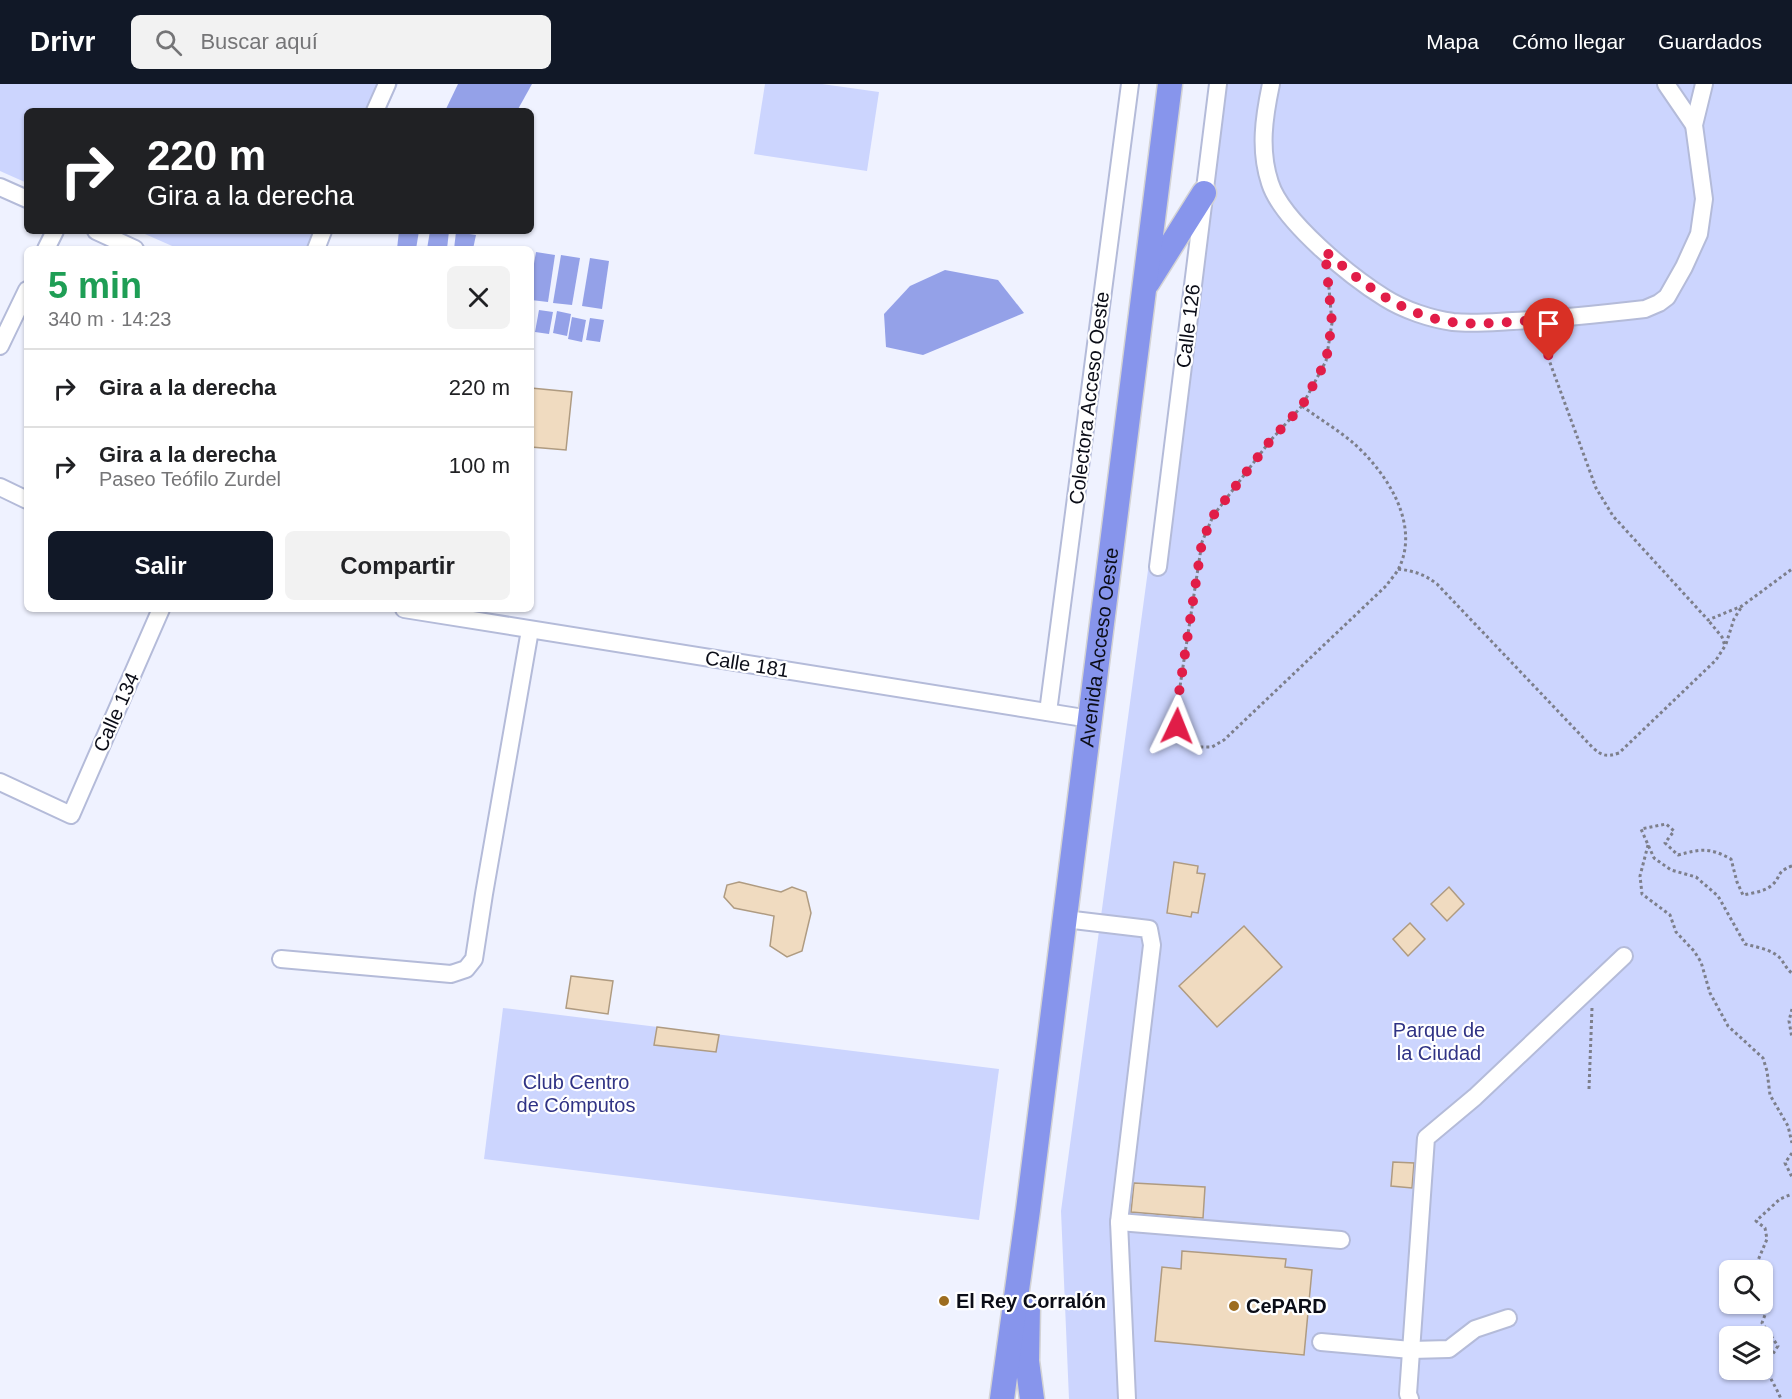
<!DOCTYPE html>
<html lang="es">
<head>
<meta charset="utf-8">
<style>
  body { margin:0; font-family:Arial,sans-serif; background:#f2f2f2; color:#202124; height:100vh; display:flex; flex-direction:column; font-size:22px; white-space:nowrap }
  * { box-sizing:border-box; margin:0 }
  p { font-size:20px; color:#757577 }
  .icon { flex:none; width:33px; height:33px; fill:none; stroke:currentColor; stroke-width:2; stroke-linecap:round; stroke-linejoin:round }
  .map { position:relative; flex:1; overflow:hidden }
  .sheet { position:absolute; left:24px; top:162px; width:510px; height:366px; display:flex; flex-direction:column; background:#fff; border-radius:9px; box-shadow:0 2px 4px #0004 }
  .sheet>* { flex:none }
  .top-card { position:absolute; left:24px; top:24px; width:510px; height:126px; border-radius:9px; box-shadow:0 2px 4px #0004; background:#202124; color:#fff; overflow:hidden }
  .fabs { position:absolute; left:1719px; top:1176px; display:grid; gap:12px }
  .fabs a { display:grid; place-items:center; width:54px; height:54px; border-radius:9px; background:#fff; box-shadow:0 2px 4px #0004; font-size:30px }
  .pin { position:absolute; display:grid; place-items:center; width:51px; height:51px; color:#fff; margin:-62px -26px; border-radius:50% 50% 50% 0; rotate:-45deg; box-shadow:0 0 6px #0007 }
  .pin .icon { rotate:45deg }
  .me { position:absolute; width:66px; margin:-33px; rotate:2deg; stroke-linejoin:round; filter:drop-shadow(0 0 4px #0008) }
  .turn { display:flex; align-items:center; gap:21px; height:126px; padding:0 24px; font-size:27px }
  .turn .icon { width:78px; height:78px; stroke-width:2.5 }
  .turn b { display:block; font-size:42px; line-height:51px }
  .round { display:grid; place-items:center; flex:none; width:63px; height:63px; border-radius:9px; background:#f2f2f2 }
  .summary { display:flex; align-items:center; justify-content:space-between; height:102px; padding:0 24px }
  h1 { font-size:36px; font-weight:700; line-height:45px; color:#1e9e55 }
  .button { display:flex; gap:12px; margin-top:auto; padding:12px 24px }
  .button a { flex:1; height:69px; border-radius:9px; background:#111827; color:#fff; font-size:24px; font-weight:700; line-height:69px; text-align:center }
  .button a+a { background:#f2f2f2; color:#202124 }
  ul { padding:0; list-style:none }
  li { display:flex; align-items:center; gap:18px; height:78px; padding:0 24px; border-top:2px solid #e0e0e0 }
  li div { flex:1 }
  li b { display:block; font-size:22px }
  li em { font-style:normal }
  header { display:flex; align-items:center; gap:36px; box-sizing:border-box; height:84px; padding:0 30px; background:#111827; color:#fff }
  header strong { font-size:28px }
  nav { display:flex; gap:33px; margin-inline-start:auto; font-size:21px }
  .search { width:420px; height:54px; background:#f2f2f2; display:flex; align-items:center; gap:15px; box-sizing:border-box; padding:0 21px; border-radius:9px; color:#757577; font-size:22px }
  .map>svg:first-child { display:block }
</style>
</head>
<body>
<header>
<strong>Drivr</strong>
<div class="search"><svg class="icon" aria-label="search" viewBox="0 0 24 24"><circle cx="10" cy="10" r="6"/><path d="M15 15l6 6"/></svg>Buscar aquí</div>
<nav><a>Mapa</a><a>Cómo llegar</a><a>Guardados</a></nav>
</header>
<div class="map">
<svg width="1792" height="1315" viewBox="0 0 1792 1315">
  <rect width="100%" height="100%" fill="#eff2ff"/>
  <g fill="#ccd5fe" fill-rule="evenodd">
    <polygon points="0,0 398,0 386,27 27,27 27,99 0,87"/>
    <polygon points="765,0 822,0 879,8 867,87 754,70"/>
    <path d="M1214 0H1792V1315H1069L1061 1127ZM1730 1186H1762V1220H1730ZM1730 1252H1762V1286H1730Z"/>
    <polygon points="138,147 329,147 320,165 179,165"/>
    <polygon points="503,924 999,985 979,1136 484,1075"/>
  </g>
  <g fill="#94a1e8">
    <polygon points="458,0 532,0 517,27 445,27"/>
    <polygon points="399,147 419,147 416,165 397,165"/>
    <polygon points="430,147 449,147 447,165 427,165"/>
    <polygon points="456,148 476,151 473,165 454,165"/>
    <polygon points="536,168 555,171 548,218 531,216 531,197"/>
    <polygon points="561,171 580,174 572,221 553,219"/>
    <polygon points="590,174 609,177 602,225 582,222"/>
    <polygon points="945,186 998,196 1024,229 923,271 886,263 884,230 910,202"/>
    <polygon points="539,226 553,228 549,250 535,248"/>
    <polygon points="557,227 571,230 567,252 553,249"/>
    <polygon points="572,233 586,236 582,258 568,255"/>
    <polygon points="590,234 604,236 600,258 586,256"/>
  </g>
  <g fill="#f0dbc0" stroke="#af9b81" stroke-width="1.5">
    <polygon points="531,304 572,308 566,366 531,363"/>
    <polygon points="1174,778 1198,782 1197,789 1205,790 1198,829 1192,828 1191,833 1167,829"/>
    <polygon points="739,798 781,808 792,803 806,808 811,829 802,867 787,873 770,862 774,832 734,824 724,813 727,801"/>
    <polygon points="1449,803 1464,820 1447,837 1431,820"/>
    <polygon points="1410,839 1425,855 1408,872 1393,855"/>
    <polygon points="1244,842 1282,883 1217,943 1179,902"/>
    <polygon points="571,892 613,897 608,930 566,924"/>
    <polygon points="657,943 719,951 716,968 654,961"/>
    <polygon points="1393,1078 1414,1079 1412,1104 1391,1102"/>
    <polygon points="1134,1099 1205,1103 1203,1134 1131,1128"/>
    <polygon points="1182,1167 1286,1175 1285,1183 1312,1186 1304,1271 1155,1257 1162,1183 1181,1185"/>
  </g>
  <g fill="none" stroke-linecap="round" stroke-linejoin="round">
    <defs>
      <g id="minor">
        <path d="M1271 0C1264 33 1259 66 1270 99 1282 137 1351 193 1385 214 1404 226 1431 235 1453 238 1473 240 1493 238 1513 237 1557 235 1601 230 1645 225L1659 219 1667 213 1684 183 1699 150 1704 115 1694 41 1704 0"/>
        <polyline points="1666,0 1694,41"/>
        <polyline points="375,27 387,0"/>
        <polyline points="0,103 27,115"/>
        <polyline points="96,147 135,165"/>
        <polyline points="46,165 55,147"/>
        <polyline points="316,165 323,147"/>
        <polyline points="0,262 27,206"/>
        <polyline points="0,403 27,416"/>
        <polyline points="1158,483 1218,0"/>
        <polyline points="404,525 1090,635"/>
        <polyline points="1048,628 1130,0"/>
        <polyline points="0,698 71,731 161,525"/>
        <polyline points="1065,835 1149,845 1152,861 1119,1138 1127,1315"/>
        <polyline points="281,875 451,890 466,885 474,875 484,810 530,546"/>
        <polyline points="1119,1138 1341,1156"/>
        <polyline points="1321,1258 1411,1266 1449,1265 1475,1245 1508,1234"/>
        <polyline points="1410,1315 1408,1310 1426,1054 1475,1013 1624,872"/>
      </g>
      <g id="highway">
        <polyline points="1148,198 1204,109"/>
        <polyline points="1028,1222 1027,1277 1032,1315"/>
        <path id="s1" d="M1002 1315 1028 1126 1170 0"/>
      </g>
    </defs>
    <use href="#minor" stroke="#b4bbd9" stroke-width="20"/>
    <use href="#highway" stroke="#d3d3d5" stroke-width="27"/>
    <g stroke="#7d7f8b" stroke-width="3" stroke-dasharray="3 3" stroke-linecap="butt">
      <polyline points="1545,249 1549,276 1596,404 1613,432 1708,536 1742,522 1792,485"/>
      <path d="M1302 322C1318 334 1335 344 1351 357 1385 386 1422 440 1398 486 1395 491 1390 496 1387 501L1224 656 1212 663H1196L1182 655 1177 642V622L1202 458 1213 432 1270 357 1302 322 1326 277 1332 239 1328 193"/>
      <path d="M1398 485C1414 487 1424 490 1437 500L1593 664C1602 672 1607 673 1619 669L1716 576 1725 562 1722 553 1708 536"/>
      <polyline points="1726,560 1734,535 1742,522"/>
      <polyline points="1648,761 1640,792 1642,810 1670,831 1676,848 1694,867 1701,878 1710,909 1728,942 1763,974 1767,987 1770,1011 1788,1042 1792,1059"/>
      <path d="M1792 782C1775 788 1782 793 1771 802 1763 808 1752 809 1743 811L1737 798 1731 775C1709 763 1701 765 1678 771L1665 759 1674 747 1666 740 1641 745 1654 774 1671 786 1696 793 1718 812 1745 860C1756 863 1770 865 1779 873 1784 878 1786 885 1792 889"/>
      <polyline points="1792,925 1789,937 1792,954"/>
      <polyline points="1589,1005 1592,924"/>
      <polyline points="1792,1069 1785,1079 1792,1093"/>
      <polyline points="1754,1186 1767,1155 1765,1144 1756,1137 1780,1115 1792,1110"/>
      <path d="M1761 1220 1765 1231 1762 1239 1778 1262C1760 1288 1770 1289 1781 1315"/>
    </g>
    <use href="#minor" stroke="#fff" stroke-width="16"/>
    <use href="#highway" stroke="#8795ec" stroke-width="24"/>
  </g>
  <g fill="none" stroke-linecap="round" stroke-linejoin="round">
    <path stroke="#e11d48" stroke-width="10" stroke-dasharray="0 18" d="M1177 642V622L1202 458 1213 432 1270 357 1302 322 1326 277 1332 239 1325 167C1363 200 1400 230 1451 238 1481 242 1513 237 1543 236L1549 276"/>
  </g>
  <g fill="#9d6d20" stroke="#fff" stroke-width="2">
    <circle cx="944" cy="1217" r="6"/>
    <circle cx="1234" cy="1222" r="6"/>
  </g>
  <g text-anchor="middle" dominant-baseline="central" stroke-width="4.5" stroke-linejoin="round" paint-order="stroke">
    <g font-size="20" fill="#0b0d17" stroke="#fff">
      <text transform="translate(1188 242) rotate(-83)">Calle 126</text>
      <text transform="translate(1089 314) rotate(-83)">Colectora Acceso Oeste</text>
      <text stroke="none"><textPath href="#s1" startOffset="758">Avenida Acceso Oeste</textPath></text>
      <text transform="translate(747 580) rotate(9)">Calle 181</text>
      <text transform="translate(116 628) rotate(-66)">Calle 134</text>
    </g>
    <g font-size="20" fill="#303385" stroke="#fff">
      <text x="1439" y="946">Parque de<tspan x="1439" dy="23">la Ciudad</tspan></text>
      <text x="576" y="998">Club Centro<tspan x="576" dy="23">de Cómputos</tspan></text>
    </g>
    <g font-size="20" font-weight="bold" fill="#0b0d17" stroke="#fff" text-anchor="start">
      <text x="956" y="1217">El Rey Corralón</text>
      <text x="1246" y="1222">CePARD</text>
    </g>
  </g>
</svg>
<div class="fabs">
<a><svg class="icon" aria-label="search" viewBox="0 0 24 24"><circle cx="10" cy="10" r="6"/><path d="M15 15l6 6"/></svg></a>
<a><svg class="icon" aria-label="layers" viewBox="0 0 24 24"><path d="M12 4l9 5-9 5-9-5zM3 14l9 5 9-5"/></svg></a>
</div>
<div class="pin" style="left:1549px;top:276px;background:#d93025"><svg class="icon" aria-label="arrive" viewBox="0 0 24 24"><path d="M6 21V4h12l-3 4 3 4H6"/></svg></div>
<svg class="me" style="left:1177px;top:642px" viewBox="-20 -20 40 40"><path d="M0-17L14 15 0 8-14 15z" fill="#e11d48" stroke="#fff" stroke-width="4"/></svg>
<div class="top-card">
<div class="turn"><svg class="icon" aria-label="right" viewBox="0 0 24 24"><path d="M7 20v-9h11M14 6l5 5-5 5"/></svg><div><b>220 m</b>Gira a la derecha</div></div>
</div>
<section class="sheet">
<div class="summary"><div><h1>5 min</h1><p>340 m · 14:23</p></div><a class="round"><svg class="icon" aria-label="close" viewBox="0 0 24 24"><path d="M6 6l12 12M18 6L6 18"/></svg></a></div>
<ul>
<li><svg class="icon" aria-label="right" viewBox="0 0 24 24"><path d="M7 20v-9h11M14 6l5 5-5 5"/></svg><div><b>Gira a la derecha</b></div><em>220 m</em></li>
<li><svg class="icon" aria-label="right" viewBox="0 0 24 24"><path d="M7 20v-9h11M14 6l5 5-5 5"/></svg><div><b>Gira a la derecha</b><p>Paseo Teófilo Zurdel</p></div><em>100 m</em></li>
</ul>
<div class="button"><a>Salir</a><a>Compartir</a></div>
</section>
</div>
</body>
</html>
